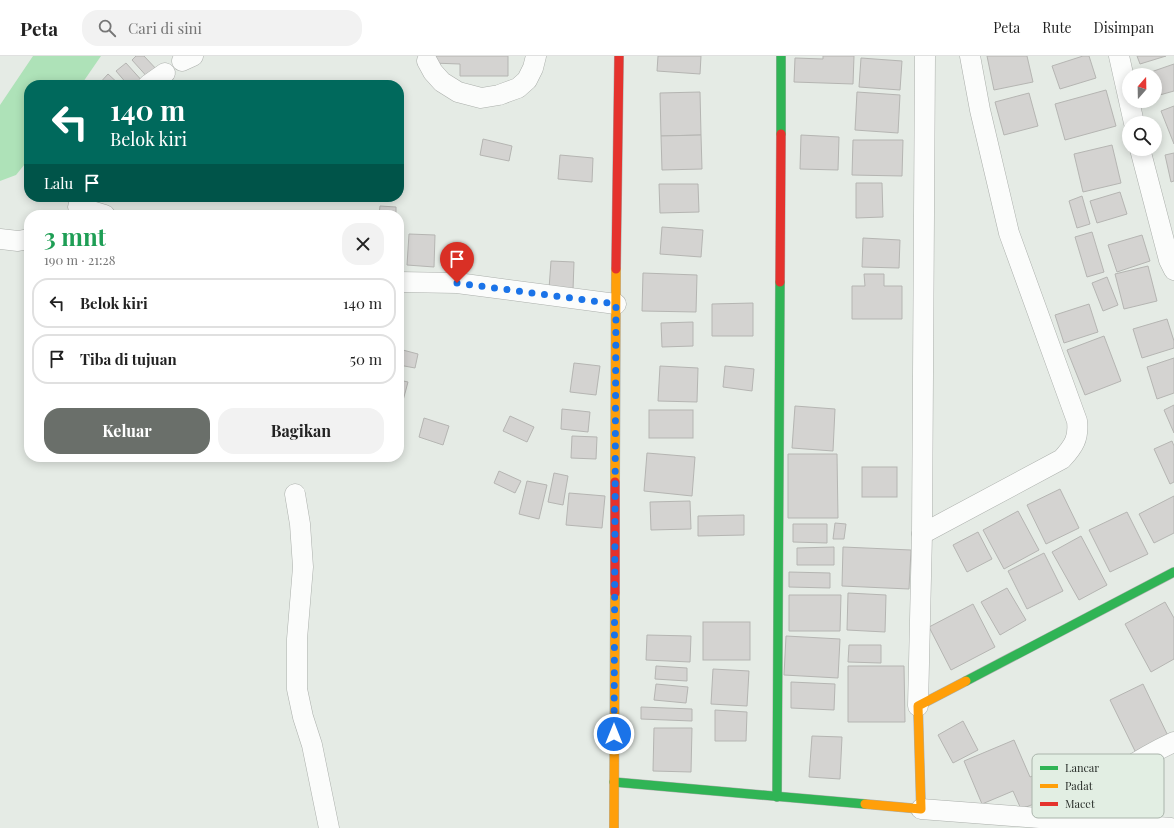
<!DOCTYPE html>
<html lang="id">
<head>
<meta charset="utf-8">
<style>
  body { margin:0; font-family:"Playfair Display",serif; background:#f2f2f2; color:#222; height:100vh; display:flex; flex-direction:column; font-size:15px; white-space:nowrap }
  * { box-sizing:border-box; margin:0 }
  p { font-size:13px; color:#767676 }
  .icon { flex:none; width:22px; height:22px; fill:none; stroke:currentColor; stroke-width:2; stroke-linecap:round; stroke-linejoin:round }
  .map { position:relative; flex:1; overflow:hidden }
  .drawer { position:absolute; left:24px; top:154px; width:380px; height:252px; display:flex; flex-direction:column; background:#fff; border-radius:16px; box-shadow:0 2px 10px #0003 }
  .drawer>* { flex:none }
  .hud { position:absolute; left:24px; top:24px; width:380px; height:122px; border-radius:16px; box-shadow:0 2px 10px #0003; background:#00695c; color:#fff; overflow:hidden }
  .needle { width:26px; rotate:20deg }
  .controls { position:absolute; left:1122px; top:12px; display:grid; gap:8px }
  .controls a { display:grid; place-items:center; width:40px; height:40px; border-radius:50%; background:#fff; box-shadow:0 2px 10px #0003; font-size:20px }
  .pin { position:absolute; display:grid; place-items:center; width:34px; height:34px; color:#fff; margin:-41px -17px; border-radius:50% 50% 50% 0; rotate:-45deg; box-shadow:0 0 4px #0007 }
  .pin .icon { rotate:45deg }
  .me { position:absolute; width:44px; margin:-22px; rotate:0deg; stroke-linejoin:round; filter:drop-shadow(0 0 3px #0008) }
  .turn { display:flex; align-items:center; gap:14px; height:84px; padding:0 20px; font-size:18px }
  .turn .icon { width:52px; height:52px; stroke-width:2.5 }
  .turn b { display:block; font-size:28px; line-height:34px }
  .then { display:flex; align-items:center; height:38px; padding:0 20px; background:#0003; gap:8px; font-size:15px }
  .round { display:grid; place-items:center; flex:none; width:42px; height:42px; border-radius:16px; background:#f2f2f2 }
  .headline { display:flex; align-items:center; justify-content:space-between; height:68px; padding:0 20px }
  h1 { font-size:24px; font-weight:700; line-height:30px; color:#1e9e55 }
  .cta { display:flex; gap:8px; margin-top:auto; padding:8px 20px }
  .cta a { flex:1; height:46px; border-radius:16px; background:#6a6f6a; color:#fff; font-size:16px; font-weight:700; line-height:46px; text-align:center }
  .cta a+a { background:#f2f2f2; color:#222 }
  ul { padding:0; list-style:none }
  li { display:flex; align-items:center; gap:12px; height:50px; margin:0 8px 6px; padding:0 12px; border:2px solid #e0e0e0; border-radius:16px }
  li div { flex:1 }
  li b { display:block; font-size:15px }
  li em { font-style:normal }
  header { display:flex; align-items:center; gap:24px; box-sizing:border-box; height:56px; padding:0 20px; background:#fff; border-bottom:1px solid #e0e0e0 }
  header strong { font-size:19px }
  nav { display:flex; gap:22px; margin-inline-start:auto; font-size:14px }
  .search { width:280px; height:36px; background:#f2f2f2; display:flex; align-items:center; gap:10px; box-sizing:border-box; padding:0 14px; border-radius:16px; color:#767676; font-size:15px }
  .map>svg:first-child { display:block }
</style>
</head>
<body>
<header>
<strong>Peta</strong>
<div class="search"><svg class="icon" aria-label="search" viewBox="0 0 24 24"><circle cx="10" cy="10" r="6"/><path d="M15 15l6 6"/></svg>Cari di sini</div>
<nav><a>Peta</a><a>Rute</a><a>Disimpan</a></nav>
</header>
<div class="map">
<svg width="1174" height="772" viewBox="0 0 1174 772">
  <rect width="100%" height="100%" fill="#e5ebe5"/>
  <polygon fill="#aee2b8" points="33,0 101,0 81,29 29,29 29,103 16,119 0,125 0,49"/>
  <g fill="#d4d3d1" stroke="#b5b5b2">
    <polygon points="136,0 144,0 159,16 150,24 132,4"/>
    <polygon points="432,0 508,0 508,20 460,20 460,8 432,7"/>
    <polygon points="658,0 701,0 700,18 657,15"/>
    <polygon points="823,0 854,0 853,28 794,26 795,2 823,3"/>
    <polygon points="987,0 1027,0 1033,26 994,34"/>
    <polygon points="1083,0 1089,0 1096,22 1060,33 1052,10"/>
    <polygon points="1137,0 1166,0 1140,8"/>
    <polygon points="861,2 902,5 900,34 859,31"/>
    <polygon points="126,7 144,27 143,29 128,29 116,15"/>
    <polygon points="1174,8 1174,35 1156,40 1155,19 1148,19 1148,17"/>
    <polygon points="108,18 120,29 98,29"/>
    <polygon points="1106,34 1116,70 1065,84 1055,48"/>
    <polygon points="700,36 701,79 661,80 660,37"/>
    <polygon points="857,36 900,39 898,77 855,74"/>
    <polygon points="1029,37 1038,70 1004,79 995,46"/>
    <polygon points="1174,50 1174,88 1161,55"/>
    <polygon points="701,79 702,113 662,114 661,80"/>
    <polygon points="801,79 839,81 838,114 800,113"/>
    <polygon points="483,83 512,90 509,105 480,99"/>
    <polygon points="853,84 903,84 902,120 852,119"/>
    <polygon points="1112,89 1121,127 1083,136 1074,98"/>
    <polygon points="1174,97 1174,125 1171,126 1165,99"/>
    <polygon points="560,99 593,102 592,126 558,123"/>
    <polygon points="856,127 882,127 883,161 856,162"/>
    <polygon points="659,128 698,128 699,156 660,157"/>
    <polygon points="1120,136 1127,158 1097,167 1090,145"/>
    <polygon points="1082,140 1090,168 1077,172 1069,145"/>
    <polygon points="380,150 396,151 396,159 379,159"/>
    <polygon points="662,171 703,174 701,201 660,198"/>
    <polygon points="1092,176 1104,216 1087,221 1075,181"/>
    <polygon points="409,178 435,179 434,211 407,209"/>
    <polygon points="1142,179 1150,205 1117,216 1108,189"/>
    <polygon points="863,182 900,184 899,212 862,211"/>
    <polygon points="551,205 574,206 573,234 549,233"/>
    <polygon points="1148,210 1157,245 1124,253 1115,218"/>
    <polygon points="643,217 697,219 696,256 642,255"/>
    <polygon points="864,218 884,218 884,230 902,230 902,263 852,263 852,230 865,230"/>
    <polygon points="1107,221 1118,249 1103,255 1092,227"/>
    <polygon points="753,247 753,280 712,280 712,248"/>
    <polygon points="1089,248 1098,276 1064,287 1055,259"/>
    <polygon points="1167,263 1174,285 1174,292 1142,302 1133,273"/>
    <polygon points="693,266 693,290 662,291 661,267"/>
    <polygon points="1104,280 1121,325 1085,339 1067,294"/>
    <polygon points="399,293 418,298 415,312 399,309"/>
    <polygon points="1174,302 1174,337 1157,343 1147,311"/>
    <polygon points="574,307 600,310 596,339 570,336"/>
    <polygon points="660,310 698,312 697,346 658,345"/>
    <polygon points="725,310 754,313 752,335 723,331"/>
    <polygon points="399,324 408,326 401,352 399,352"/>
    <polygon points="1174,349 1174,377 1164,354"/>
    <polygon points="795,350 835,353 833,395 792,392"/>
    <polygon points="562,353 590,356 588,376 561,373"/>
    <rect x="649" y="354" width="44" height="28"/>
    <polygon points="510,360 534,371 527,386 503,375"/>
    <polygon points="424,362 449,370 443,389 419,381"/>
    <polygon points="572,380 597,381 596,403 571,402"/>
    <polygon points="1172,385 1174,390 1174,426 1170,428 1154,393"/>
    <polygon points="647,397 695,401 692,440 644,435"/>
    <polygon points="788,398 837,398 838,462 788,462"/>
    <rect x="862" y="411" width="35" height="30"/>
    <polygon points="499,415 521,425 515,437 494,427"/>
    <polygon points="554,417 568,420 563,449 548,446"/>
    <polygon points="527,425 547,429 539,463 519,458"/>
    <polygon points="1060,433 1079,472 1046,488 1027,449"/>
    <polygon points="569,437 605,440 602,472 566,469"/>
    <polygon points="1174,440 1174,477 1154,487 1139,458"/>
    <polygon points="690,445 691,473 651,474 650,446"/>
    <polygon points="1018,455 1039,494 1004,513 983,474"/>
    <polygon points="1127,456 1148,498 1110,516 1089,474"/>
    <polygon points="744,459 744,479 698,480 698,460"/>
    <polygon points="835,467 846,468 844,483 833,483"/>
    <polygon points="793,468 827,468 827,487 793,486"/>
    <polygon points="978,476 992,503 967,516 953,489"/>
    <polygon points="1081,480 1107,529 1079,544 1052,496"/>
    <polygon points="834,491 834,509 797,509 797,492"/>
    <polygon points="843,491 911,494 909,533 842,530"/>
    <polygon points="1044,497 1063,535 1027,553 1008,515"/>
    <polygon points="789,516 830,517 830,532 789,531"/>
    <polygon points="1007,532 1026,564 1000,579 981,546"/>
    <polygon points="848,537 886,539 885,576 847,574"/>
    <polygon points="789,539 841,539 840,575 789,575"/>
    <polygon points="1165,546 1174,562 1174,603 1151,616 1125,568"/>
    <polygon points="973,548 995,591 951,614 929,571"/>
    <rect x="703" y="566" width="47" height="38"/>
    <polygon points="647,579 691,580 690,606 646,604"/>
    <polygon points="786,580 840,583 838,622 784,619"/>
    <polygon points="849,589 881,589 881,607 848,606"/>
    <polygon points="656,610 687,612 687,625 655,623"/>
    <polygon points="848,610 904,610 905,666 848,666"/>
    <polygon points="713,613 749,615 747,650 711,648"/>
    <polygon points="791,626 835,628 834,654 791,652"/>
    <polygon points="656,628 688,631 686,647 654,644"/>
    <polygon points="1143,628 1169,682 1136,697 1110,644"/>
    <polygon points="641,651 692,653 692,665 641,663"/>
    <polygon points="715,654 747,656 746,685 715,685"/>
    <polygon points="963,665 978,694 953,707 938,679"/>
    <polygon points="654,672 692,672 691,716 653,715"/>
    <polygon points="812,680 842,681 840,723 809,721"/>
    <polygon points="1014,684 1030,721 1042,716 1052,741 1021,753 1013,735 982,748 964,705"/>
  </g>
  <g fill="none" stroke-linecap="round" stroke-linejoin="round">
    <defs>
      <g id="street">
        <polyline points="1119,0 1134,67"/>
        <polyline points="182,5 193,0"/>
        <polyline points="427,5 433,16 442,26 458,36 481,42 499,39 518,32 527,24 533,12 536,0"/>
        <polyline points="148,29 165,17"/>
        <polyline points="1140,93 1169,204 1174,214"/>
        <polyline points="82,141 78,151 105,159"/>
        <polyline points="0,183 18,185 29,183"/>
        <polyline points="399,226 457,227 616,248"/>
        <polyline points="295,438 300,468 303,511 297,583 297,633 303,661 312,689 329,772"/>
        <path d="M922 478 1062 403C1074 390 1079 382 1077 365L1009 177 980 54 970 0"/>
        <polyline points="918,650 922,478 925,0"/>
        <polyline points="921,753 1171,772"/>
        <path d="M1057 763C1094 734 1131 706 1174 686"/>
      </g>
      <g id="fast">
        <polyline points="781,78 781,0"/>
        <polyline points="966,625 1174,516"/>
        <polyline points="614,726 865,748"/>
        <polyline points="777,741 780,226"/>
      </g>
      <g id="slow">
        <polyline points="615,426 616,213"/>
        <polyline points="865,748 921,753 918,650 966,625"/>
        <polyline points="614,772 615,537"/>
      </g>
      <g id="jam">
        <polyline points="616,213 619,0"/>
        <polyline points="780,226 781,78"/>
        <polyline points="615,537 615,426"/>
      </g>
    </defs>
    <use href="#street" stroke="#abafab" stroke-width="21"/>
    <use href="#fast" stroke="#abafab" stroke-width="10"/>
    <use href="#slow" stroke="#abafab" stroke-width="10"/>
    <use href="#jam" stroke="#abafab" stroke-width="10"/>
    <use href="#street" stroke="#fbfcfb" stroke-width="20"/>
    <use href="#fast" stroke="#30b455" stroke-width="9"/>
    <use href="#slow" stroke="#ff9f0a" stroke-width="9"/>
    <use href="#jam" stroke="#e5322d" stroke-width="9"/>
  </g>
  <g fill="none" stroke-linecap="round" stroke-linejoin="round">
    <polyline stroke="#1a73e8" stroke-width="7" stroke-dasharray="0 12.6" points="457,227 616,248 614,678"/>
  </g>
  <rect x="1032" y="698" width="132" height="64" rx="6" fill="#e2eee3" stroke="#aab4ab" stroke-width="1"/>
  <rect x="1040" y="710" width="18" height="4" fill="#30b455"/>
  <rect x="1040" y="728" width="18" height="4" fill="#ff9f0a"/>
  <rect x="1040" y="746" width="18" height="4" fill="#e5322d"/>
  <g font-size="11" fill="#272c28">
    <text x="1065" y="716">Lancar</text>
    <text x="1065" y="734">Padat</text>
    <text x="1065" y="752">Macet</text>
  </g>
</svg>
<div class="controls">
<a><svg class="needle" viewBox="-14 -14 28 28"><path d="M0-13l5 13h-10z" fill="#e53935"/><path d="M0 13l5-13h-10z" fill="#767676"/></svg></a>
<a><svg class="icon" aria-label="search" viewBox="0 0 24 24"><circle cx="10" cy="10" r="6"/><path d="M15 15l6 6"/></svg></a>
</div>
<div class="pin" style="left:457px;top:227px;background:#d93025"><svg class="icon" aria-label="arrive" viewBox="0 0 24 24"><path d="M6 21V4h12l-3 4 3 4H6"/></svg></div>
<svg class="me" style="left:614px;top:678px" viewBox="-20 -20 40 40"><circle r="17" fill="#1a73e8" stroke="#fff" stroke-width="3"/><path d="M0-11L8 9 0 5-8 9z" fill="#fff"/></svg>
<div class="hud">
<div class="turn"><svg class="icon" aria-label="left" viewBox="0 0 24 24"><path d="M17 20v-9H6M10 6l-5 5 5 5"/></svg><div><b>140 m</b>Belok kiri</div></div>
<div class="then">Lalu<svg class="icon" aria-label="arrive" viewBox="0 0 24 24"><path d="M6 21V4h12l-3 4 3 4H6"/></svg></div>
</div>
<section class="drawer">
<div class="headline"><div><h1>3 mnt</h1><p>190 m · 21:28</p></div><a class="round"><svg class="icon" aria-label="close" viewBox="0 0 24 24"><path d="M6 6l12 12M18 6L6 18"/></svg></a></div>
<ul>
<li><svg class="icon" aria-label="left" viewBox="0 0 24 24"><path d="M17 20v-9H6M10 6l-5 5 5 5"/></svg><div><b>Belok kiri</b></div><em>140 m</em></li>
<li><svg class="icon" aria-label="arrive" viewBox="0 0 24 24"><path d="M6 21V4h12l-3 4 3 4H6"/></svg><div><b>Tiba di tujuan</b></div><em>50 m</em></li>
</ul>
<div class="cta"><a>Keluar</a><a>Bagikan</a></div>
</section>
</div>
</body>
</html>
